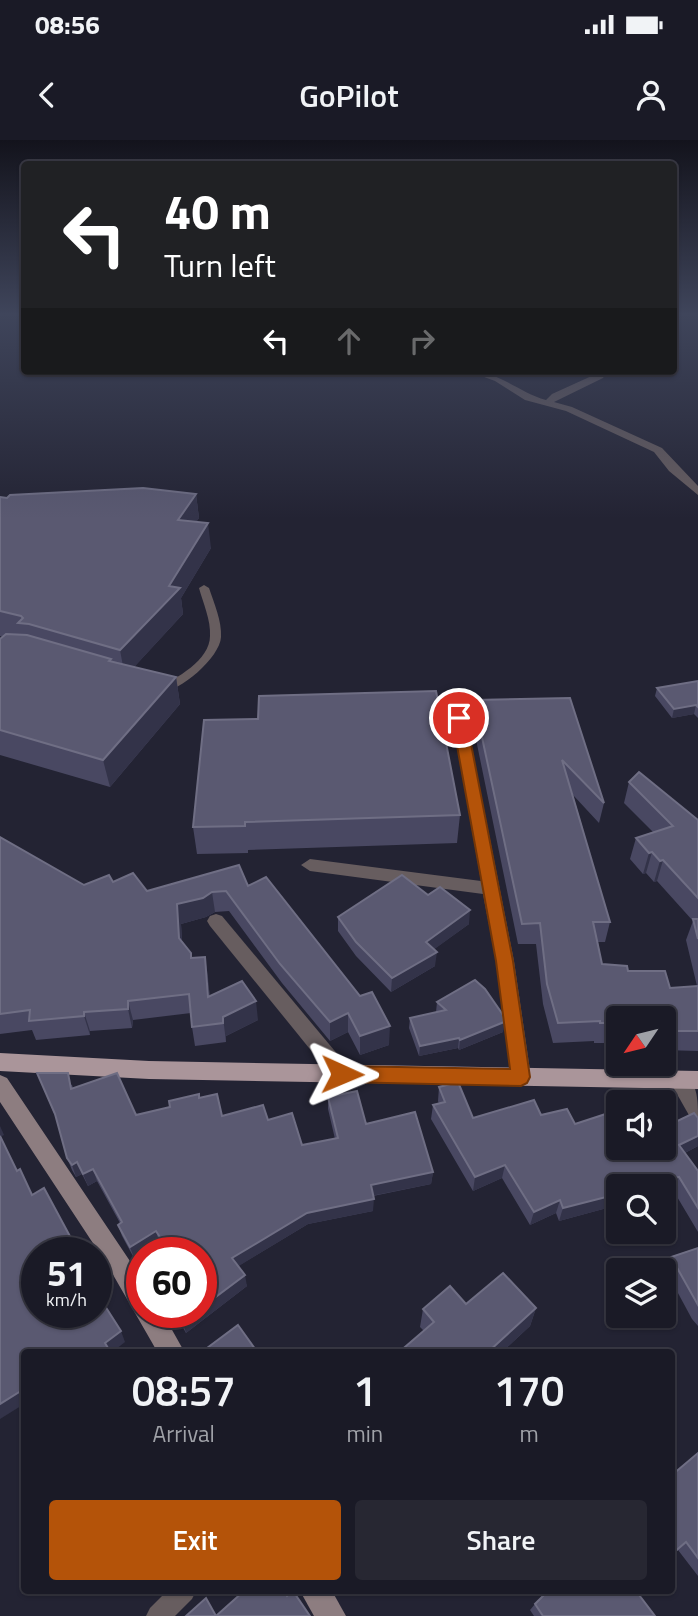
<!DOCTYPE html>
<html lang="en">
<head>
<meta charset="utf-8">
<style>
  body { margin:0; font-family:"Titillium Web",sans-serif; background:#272732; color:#f1f3f6; height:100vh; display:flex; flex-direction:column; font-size:26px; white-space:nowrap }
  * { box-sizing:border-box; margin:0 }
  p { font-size:23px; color:#9fa1a7 }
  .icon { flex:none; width:38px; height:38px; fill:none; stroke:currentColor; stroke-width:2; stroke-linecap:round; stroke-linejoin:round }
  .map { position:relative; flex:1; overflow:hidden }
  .drawer { position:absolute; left:21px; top:1209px; width:654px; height:245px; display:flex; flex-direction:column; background:#1a1a26; border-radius:7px; box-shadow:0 2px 5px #0004,0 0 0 2px #383843 }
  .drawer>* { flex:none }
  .top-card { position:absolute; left:21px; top:21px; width:656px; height:214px; border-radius:7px; box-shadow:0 2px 5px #0004,0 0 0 2px #383843; background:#202124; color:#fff; overflow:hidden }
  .needle { width:46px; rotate:235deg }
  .buttons { position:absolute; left:606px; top:866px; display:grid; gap:14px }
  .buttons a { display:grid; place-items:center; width:70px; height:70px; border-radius:7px; background:#1a1a26; box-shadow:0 2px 5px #0004,0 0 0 2px #383843; font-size:35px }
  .speed { position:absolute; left:21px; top:1097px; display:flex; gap:14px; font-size:35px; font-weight:700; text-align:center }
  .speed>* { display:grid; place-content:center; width:91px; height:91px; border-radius:50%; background:#1a1a26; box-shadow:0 2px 5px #0004,0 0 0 2px #383843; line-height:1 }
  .speed small { font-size:18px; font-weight:400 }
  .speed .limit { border:10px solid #d22; background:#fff; color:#111 }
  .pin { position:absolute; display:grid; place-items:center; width:60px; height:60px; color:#fff; margin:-30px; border:4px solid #fff; border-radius:50%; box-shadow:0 2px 7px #0007 }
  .me { position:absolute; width:77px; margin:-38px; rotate:91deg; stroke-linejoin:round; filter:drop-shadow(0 0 5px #0008) }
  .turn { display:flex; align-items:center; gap:24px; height:147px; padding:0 28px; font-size:32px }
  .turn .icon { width:91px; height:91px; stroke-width:2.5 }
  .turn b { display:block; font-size:49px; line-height:60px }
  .lanes { display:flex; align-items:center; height:66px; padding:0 28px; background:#0003; justify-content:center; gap:35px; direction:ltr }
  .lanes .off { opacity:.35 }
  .eta { display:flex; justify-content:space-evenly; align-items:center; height:119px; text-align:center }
  .eta b { font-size:42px; font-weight:600; line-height:49px }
  .action { display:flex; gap:14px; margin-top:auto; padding:14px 28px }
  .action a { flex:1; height:80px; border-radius:7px; background:#b45309; color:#fff; font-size:28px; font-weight:600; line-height:80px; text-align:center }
  .action a+a { background:#272732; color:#f1f3f6 }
  .status { display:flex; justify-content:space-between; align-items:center; height:49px; padding:0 35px; background:#1a1a26; direction:ltr }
  .status svg { height:19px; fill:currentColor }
  header { display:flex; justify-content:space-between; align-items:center; height:91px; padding:0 28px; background:#1a1a26; font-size:32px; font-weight:600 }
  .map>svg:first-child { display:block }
</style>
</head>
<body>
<div class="status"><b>08:56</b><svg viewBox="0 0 49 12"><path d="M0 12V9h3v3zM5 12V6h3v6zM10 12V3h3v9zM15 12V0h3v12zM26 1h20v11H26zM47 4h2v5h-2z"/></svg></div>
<header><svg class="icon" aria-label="back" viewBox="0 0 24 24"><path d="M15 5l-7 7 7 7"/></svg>GoPilot<svg class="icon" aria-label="person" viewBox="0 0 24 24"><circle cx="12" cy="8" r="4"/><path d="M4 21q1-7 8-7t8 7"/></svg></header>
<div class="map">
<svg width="698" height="1476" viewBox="0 0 698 1476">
  <rect width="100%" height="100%" fill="#232333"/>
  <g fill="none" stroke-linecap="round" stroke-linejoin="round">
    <g fill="#675d5f" fill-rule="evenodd">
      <path d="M204 445 209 448C214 463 222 481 221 497 220 518 177 555 157 552V548C176 539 210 520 210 496 211 480 203 463 199 448Z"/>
      <polygon points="167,1451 196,1451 192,1459 175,1476 146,1476 150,1468"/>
    </g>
    <g fill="#675d5f" fill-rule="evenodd">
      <path d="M468 231C499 231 518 252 546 260L552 254 596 234 597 231H607L603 238 554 262 572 267 662 308 698 346V355L669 331 654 312 566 271 525 260 495 241Z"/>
      <polygon points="459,573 466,578 514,821 531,937 528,943 521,946 514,943 511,937 496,821 483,754 310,731 301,725 310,719 481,741 452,578"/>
      <polygon points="216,774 222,776 349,928 352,934 349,940 342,943 335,940 210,786 207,781 210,776"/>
      <path d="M679 931C698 938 698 961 698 979L690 977 669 940 672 934Z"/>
    </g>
    <g fill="#8d7d80" fill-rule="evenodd">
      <polygon points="0,935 7,938 142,1139 142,1172 162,1172 185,1213 158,1213 108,1126 0,962"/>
      <polygon points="300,1451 332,1451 346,1476 314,1476"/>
    </g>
    <polygon fill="#aa959a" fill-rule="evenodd" points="0,913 149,921 698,931 698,949 149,939 0,931"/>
  </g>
  <g fill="#494862">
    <polygon points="196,354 199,378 196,382 211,408 181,458 183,474 134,527 176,537 180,564 110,647 0,615 0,499 3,497 0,496 0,357 7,358"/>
    <polygon points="698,541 698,578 694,574 672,578 655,556 657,548"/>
    <polygon points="570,558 604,663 599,683 573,655 610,782 605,802 598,802 602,824 628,831 670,848 697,846 686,800 693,781 657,741 654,742 646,733 643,734 630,719 636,698 653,692 624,663 629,642 698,680 698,911 663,910 663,878 618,878 618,903 594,903 594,901 553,903 543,864 536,804 518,804 472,580 474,560"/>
    <polygon points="204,580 460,675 457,703 248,710 248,713 197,714 193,687"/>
    <polygon points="0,697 84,745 113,742 147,751 248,746 389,905 360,915 348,892 330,901 282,843 229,771 215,772 206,777 181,784 182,801 192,818 205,817 210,857 258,880 226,896 226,902 195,906 192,887 191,873 133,880 132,888 90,891 90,895 36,900 32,890 0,894"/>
    <polygon points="338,777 469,784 434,809 435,826 391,852 356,816 338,791"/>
    <polygon points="437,862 504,882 503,892 459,910 458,908 419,916 409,888 410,878 436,872"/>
    <polygon points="37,933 72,945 73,948 136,975 170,967 199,958 222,976 268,980 302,1005 335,999 328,969 328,957 366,984 433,1032 431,1044 373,1056 373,1071 308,1084 238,1126 247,1146 186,1193 174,1172 201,1172 201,1113 166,1113 159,1102 134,1118 122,1096 118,1085 120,1083 97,1041 88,1046 82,1034 76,1037 72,1030 67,1018 56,978"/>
    <polygon points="439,947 473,978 541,975 575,984 618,1008 665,987 698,978 698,1006 685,1013 698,1031 698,1092 673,1050 559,1081 556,1073 530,1085 502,1038 473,1051 431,979 433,965 439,964 438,961"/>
    <polygon points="698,1108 698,1186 692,1179 665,1129 671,1117"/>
    <polygon points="466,1164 536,1168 530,1186 501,1213 398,1213 424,1191 420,1187 423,1169"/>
    <polygon points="698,1313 698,1436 678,1410 672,1415 672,1335"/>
    <polygon points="535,1464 655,1476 534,1476 530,1470"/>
  </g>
  <g fill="#333349">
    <polygon points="196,354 199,378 181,405 178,380"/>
    <polygon points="208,383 211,408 181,458 183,474 125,537 120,510 169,446"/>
    <polygon points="176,537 180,564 110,647 103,620"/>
    <polygon points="696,565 694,574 672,578 674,569"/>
    <polygon points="652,712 646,733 643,734 649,713"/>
    <polygon points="663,720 657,741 654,742 660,721"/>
    <polygon points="212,752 215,772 206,777 181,784 183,817 179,798 177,764"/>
    <polygon points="470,770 469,784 425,816 426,802"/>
    <polygon points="437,812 435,826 391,852 392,838"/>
    <polygon points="205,817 208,836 211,877 208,857"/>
    <polygon points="128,861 133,880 132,888 128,869"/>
    <polygon points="256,861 258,880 226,896 226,902 223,877"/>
    <polygon points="84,872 90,891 90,895 84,876"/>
    <polygon points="348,873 348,892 330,901 330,882"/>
    <polygon points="504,882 503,892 459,910 460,900"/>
    <polygon points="390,886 389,905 360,915 360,896"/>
    <polygon points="459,898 458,908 419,916 420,906"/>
    <polygon points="0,986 4,995 0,997"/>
    <polygon points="698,996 698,1006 673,1019 679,1005"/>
    <polygon points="77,1022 82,1034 76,1037 72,1025"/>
    <polygon points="505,1025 502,1038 473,1051 475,1037"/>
    <polygon points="93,1029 97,1041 88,1046 83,1034"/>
    <polygon points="433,1032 431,1044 371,1056 371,1045"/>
    <polygon points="679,1037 673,1050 663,1053 663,1046 644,1046"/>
    <polygon points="618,1054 618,1065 559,1081 563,1068"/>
    <polygon points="374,1059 373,1071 308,1084 234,1129 232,1118 307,1073"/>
    <polygon points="560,1060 556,1073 530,1085 534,1072"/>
    <polygon points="156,1091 159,1102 134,1118 130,1107"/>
    <polygon points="245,1135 247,1146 186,1193 183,1183 196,1172 201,1172 201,1168"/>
    <polygon points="536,1168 530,1186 501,1213 487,1213"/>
    <polygon points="121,1191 125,1202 111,1213 105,1203"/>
    <polygon points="24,1249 24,1264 0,1279 0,1264"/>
  </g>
  <g fill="#5a5971" stroke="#6f6e84" stroke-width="2">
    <polygon points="143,348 196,354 178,380 208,383 169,446 180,448 120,510 29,484 18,483 23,478 21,476 0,471 0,357 7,358 10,355"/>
    <polygon points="6,494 27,495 111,519 109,521 176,537 103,620 0,590 0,499"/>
    <polygon points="698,541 698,567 696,565 674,569 657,548"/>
    <polygon points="436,551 460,675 245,682 245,686 193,687 204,580 258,579 259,556"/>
    <polygon points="570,558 604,663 562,620 610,782 593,782 602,824 627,826 628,831 665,831 670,848 698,846 698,891 663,891 663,878 618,878 618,883 600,883 600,881 558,883 547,844 540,783 522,784 474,560"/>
    <polygon points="639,632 698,680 698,758 663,720 660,721 652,712 649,713 636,698 673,686 629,642"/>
    <polygon points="0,697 84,745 109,735 113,742 133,733 147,751 239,725 248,746 266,737 360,856 372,852 390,886 360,896 348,873 330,882 280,824 226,751 212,752 203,758 177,764 179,798 191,813 191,818 205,817 208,857 242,841 256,861 223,877 223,883 192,887 189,854 128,861 128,869 84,872 84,876 29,881 30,870 0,874"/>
    <polygon points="402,735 428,755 440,747 470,770 426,802 437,812 392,838 356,802 338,777"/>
    <polygon points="693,779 698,779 698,799"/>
    <polygon points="475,840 485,849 503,875 504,882 460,900 459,898 420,906 410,878 446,870 437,862"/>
    <polygon points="37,933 68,933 71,949 117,933 136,975 170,967 169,961 199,954 199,958 217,954 222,976 263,965 268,980 292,973 302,1005 338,998 328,957 357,951 366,984 415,972 433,1032 371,1045 374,1059 307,1073 232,1118 245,1135 201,1168 201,1113 170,1113 156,1091 130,1107 118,1085 122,1082 93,1029 83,1034 77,1022 72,1025 67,1018 55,974"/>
    <polygon points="458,942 473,978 534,960 541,975 567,969 575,984 618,970 618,1008 663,1008 663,984 665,987 694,973 698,978 698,996 679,1005 698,1031 698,1068 679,1037 644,1046 618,1046 618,1054 563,1068 560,1060 534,1072 505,1025 475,1037 433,965 445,962 439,947"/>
    <polygon points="0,996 17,1031 20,1029 32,1055 44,1048 79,1113 37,1113 37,1172 96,1172 96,1152 121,1191 105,1203 111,1213 24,1213 24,1249 0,1264"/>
    <polygon points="698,1108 698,1165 671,1117"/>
    <polygon points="503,1133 536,1168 487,1213 398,1213 434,1182 423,1169 450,1146 466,1164"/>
    <polygon points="177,1172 196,1172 183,1183"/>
    <polygon points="238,1185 258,1213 204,1213 203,1211"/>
    <polygon points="698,1313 698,1418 686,1402 672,1414 672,1335"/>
    <polygon points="244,1451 283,1451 287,1456 292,1451 293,1451 310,1476 186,1476 206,1458 216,1476"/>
    <polygon points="548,1451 636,1451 655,1476 543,1476 535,1464"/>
  </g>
  <linearGradient id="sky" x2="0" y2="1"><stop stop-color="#13131c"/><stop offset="0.46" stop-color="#3f455b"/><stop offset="1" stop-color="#3f455b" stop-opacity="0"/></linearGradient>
  <rect width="698" height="379" fill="url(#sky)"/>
  <polygon fill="#b45309" stroke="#753606" stroke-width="2" points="459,574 466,578 513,821 530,937 527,943 521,946 342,942 335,940 332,934 335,928 342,926 510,929 496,821 452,578"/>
</svg>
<div class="buttons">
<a><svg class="needle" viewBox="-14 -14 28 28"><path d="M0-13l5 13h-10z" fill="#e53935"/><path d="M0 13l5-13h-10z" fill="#9fa1a7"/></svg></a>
<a><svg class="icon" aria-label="sound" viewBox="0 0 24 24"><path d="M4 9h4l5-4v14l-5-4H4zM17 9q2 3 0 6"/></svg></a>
<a><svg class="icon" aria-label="search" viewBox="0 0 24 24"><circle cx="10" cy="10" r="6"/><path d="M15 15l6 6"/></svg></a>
<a><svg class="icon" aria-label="layers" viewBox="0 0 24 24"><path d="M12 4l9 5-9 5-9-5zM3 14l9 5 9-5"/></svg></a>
</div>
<div class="speed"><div>51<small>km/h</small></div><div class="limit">60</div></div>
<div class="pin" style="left:459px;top:578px;background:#d93025"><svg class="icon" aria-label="arrive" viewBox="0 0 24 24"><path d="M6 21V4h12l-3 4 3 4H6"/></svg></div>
<svg class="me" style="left:342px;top:934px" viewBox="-20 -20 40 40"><path d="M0-17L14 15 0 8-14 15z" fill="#b45309" stroke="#fff" stroke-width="4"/></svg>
<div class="top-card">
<div class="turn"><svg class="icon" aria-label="left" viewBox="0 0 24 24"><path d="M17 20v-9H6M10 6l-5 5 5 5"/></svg><div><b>40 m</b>Turn left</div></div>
<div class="lanes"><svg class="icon" aria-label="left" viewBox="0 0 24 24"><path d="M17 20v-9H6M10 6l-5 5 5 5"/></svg><svg class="icon off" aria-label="ahead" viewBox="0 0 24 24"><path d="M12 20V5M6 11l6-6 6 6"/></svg><svg class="icon off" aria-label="right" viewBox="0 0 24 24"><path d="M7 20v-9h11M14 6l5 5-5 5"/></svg></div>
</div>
<section class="drawer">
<div class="eta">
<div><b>08:57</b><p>Arrival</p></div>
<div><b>1</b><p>min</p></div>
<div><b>170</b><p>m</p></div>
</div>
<div class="action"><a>Exit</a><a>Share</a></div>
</section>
</div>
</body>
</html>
